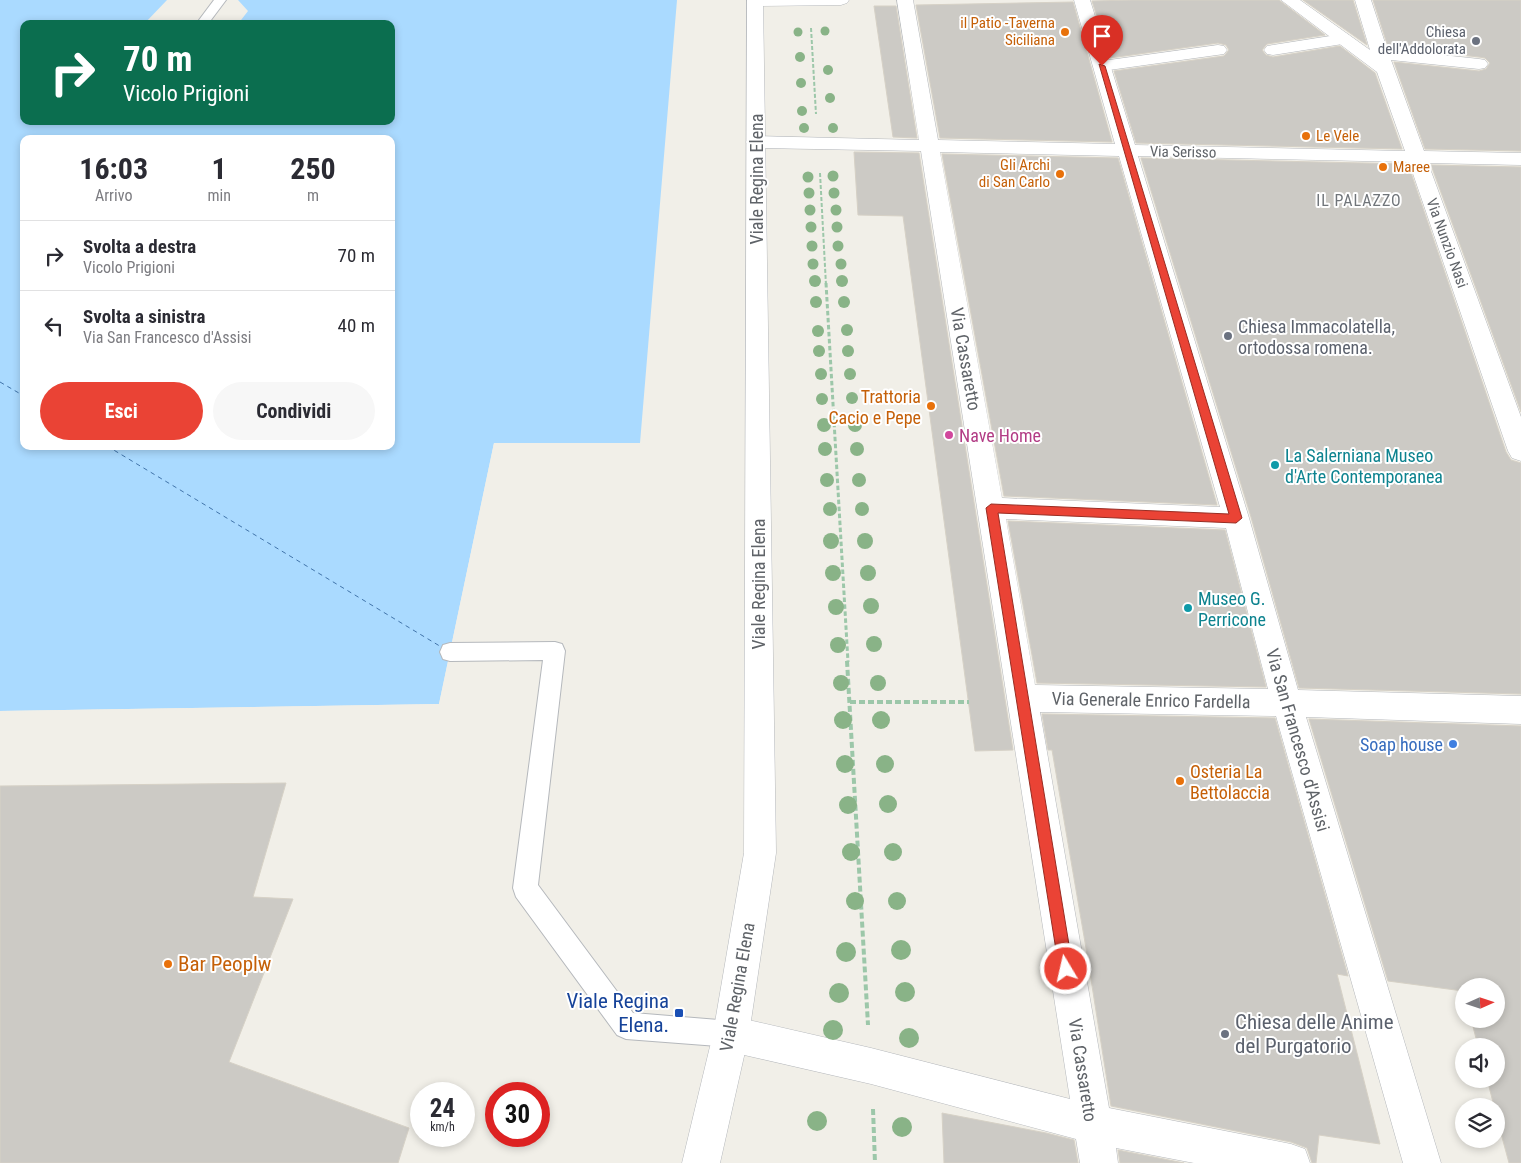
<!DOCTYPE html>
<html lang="it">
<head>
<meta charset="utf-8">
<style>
  body { margin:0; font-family:"Roboto Condensed",sans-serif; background:#f7f7f7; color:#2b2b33; height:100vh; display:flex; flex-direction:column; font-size:19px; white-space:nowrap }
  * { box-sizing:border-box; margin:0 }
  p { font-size:16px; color:#7c7c81 }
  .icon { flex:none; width:28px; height:28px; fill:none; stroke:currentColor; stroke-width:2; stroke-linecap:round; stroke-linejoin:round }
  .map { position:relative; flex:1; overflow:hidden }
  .details { position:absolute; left:20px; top:135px; width:375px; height:315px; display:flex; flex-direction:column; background:#fff; border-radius:10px; box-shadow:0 2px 8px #0003 }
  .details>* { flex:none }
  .hud { position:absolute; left:20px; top:20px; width:375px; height:105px; border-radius:10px; box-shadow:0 2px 8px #0003; background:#0b6e4f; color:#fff; overflow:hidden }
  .needle { width:32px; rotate:87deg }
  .fabs { position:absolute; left:1455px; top:978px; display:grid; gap:10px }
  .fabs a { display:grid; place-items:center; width:50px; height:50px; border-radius:50%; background:#fff; box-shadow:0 2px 8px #0003; font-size:25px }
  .speed { position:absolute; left:410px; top:1082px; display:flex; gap:10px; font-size:25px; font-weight:700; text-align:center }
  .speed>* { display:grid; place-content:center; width:65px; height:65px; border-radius:50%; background:#fff; box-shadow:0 2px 8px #0003; line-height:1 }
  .speed small { font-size:12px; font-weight:400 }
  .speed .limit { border:8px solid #d22; background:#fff; color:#111 }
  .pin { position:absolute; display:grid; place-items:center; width:42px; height:42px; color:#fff; margin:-51px -21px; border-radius:50% 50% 50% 0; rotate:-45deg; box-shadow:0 0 5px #0007 }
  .pin .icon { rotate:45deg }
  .me { position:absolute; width:55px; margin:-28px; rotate:351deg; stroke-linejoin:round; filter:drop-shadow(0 0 4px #0008) }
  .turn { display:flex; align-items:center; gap:18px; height:105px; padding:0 20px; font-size:22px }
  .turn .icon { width:65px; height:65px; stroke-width:2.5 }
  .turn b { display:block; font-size:35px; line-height:42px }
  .eta { display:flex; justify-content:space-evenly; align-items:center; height:85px; text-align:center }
  .eta b { font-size:30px; font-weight:700; line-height:35px }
  .action { display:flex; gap:10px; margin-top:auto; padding:10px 20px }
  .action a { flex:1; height:58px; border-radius:30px; background:#ea4335; color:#fff; font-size:20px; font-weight:700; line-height:58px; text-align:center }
  .action a+a { background:#f7f7f7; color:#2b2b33 }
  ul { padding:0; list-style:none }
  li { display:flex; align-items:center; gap:15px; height:70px; padding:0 20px; border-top:1px solid #e1e1e2 }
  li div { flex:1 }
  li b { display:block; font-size:19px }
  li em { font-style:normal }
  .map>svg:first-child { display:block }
</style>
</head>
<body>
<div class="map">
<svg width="1521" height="1163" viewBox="0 0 1521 1163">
  <rect width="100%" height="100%" fill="#f1efe8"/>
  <path fill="#aadaff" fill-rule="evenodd" d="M0 0H167L144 24H24V121H391V24H238L248 11 238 0H677L640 443H494L439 704 0 711ZM24 139H391V446H24Z"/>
  <polygon fill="#f1efe8" points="494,443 640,443 639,446 496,446 440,707 0,713 0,711 439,704"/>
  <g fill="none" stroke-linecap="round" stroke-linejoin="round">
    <g stroke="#4174aa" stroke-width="1" stroke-dasharray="4.5 4" stroke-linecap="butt">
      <polyline points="0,382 24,396"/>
      <polyline points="107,446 443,648"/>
    </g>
  </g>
  <g fill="#cccac5" stroke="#d6d1c6">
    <polygon points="1132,0 1279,0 1325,35 1267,44 1262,50 1266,55 1273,57 1340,46 1375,73 1402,149 1136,143 1114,71 1224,56 1229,50 1226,45 1218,43 1110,58 1092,1"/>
    <polygon points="1303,0 1353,0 1367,45 1350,33"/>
    <polygon points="1373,0 1521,0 1521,151 1425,149 1394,62 1479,71 1486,69 1490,63 1485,58 1479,57 1388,47"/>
    <polygon points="1073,2 1112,142 940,138 916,5"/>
    <polygon points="874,6 896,6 917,138 893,137"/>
    <polygon points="854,152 919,153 1013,750 975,751 903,216 858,215"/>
    <polygon points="942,154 1118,158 1217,505 1004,496"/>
    <polygon points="1141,158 1408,164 1506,452 1511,460 1521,463 1521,694 1299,688 1251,517"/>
    <polygon points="1431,165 1521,167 1521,412"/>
    <polygon points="1008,521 1225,530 1266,687 1037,683"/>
    <polygon points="1042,714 1275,718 1348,976 1337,974 1380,1144 1319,1135 1316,1163 1312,1163 1307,1148 1291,1142 1111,1106 1087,954 1052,750 1048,750"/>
    <polygon points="1309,719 1521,726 1521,1163 1509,1163 1496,1115 1496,1106 1494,1106 1487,1079 1496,1079 1496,1046 1478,1046 1471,1019 1496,1019 1496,986 1464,986 1464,993 1463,991 1388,981"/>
    <polygon points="286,783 253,897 293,899 229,1062 409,1128 398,1163 0,1163 0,786"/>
    <polygon points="942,1113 1046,1133 1074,1140 1078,1163 944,1163"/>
    <polygon points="1118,1150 1184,1163 1120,1163"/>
  </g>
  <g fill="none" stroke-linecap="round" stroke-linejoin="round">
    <defs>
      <g id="service">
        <polygon points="214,0 226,0 208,24 196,24"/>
        <polygon points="555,642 562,644 565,651 538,885 633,1013 731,1021 740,1025 744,1034 740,1043 731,1047 626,1039 617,1035 516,897 513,888 543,660 450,661 443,659 440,652 443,645 450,643"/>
      </g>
      <g id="pedestrian">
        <polygon points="1343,34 1349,35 1352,39 1349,43 1273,55 1267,54 1264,50 1267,46 1273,45"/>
        <polygon points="1218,45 1224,46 1227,50 1224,54 1102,71 1096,70 1093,66 1096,62 1102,61"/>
      </g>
      <g id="minor">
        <polygon points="747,0 849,0 847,3 841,5 755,6 749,4"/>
        <path d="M897 0H913L938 140 1115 144 1074 0H1090L1135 145 1405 151 1377 72 1281 0H1300L1370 50 1355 0H1371L1387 49 1479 59 1485 60 1488 64 1485 68 1479 69 1391 60 1424 151 1521 153V165L1428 163 1521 417V461L1512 458 1508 451 1409 162 1138 156 1249 518 1298 690 1521 696V724L1306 717 1441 1163H1403L1276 716 1040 712 1109 1108 1291 1144 1305 1149 1310 1163H1194L1116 1148 1118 1163H1080L1076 1139 871 1084 731 1052 718 1047 713 1034 718 1021 731 1016 871 1048 1070 1099 921 151 756 148 749 146 746 142 749 138 756 136 919 140ZM940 152 1119 156 1220 507 1002 498ZM1006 519 1226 528 1268 689 1035 685Z"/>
      </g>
      <polygon id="tertiary" points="747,0 763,0 776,853 749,1034 720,1163 682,1163 713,1034 744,853"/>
    </defs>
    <use href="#service" stroke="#b5b8bc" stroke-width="2"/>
    <use href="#pedestrian" stroke="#b5b8bc" stroke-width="1"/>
    <use href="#minor" stroke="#b5b8bc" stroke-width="1"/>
    <use href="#tertiary" stroke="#b5b8bc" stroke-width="1"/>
    <g stroke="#9cc7a9" stroke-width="2" stroke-dasharray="4 2" stroke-linecap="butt">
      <polyline points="811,28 816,114"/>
      <polyline points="820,173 826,285"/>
    </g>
    <polyline stroke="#9cc7a9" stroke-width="3" stroke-dasharray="4.5 2.5" stroke-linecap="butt" points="826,283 848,662"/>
    <g stroke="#9cc7a9" stroke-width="4" stroke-dasharray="6 3" stroke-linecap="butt">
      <polyline points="847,661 868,1025"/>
      <polyline points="850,702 969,702"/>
      <polyline points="873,1109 875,1163"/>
    </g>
    <use href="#service" fill="#fff" fill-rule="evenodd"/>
    <use href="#pedestrian" fill="#fff" fill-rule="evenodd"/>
    <use href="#minor" fill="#fff" fill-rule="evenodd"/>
    <use href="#tertiary" fill="#fff" fill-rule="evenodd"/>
  </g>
  <g fill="#89b387">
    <circle cx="825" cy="31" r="4.5"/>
    <circle cx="798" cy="32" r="4.5"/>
    <circle cx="800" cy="57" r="5"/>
    <circle cx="828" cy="70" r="5"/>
    <circle cx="801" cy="83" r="5"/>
    <circle cx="830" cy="98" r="5"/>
    <circle cx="802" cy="111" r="5"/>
    <circle cx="804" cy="128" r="5"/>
    <circle cx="833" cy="128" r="5"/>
    <circle cx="833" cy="176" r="5.5"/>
    <circle cx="808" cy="177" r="5.5"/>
    <circle cx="809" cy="193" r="5.5"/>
    <circle cx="834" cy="193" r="5.5"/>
    <circle cx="810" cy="210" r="5.5"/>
    <circle cx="836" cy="210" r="5.5"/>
    <circle cx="811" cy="227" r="5.5"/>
    <circle cx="837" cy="227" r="5.5"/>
    <circle cx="812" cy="246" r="5.5"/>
    <circle cx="838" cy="246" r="5.5"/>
    <circle cx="813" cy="264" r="5.5"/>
    <circle cx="841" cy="264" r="5.5"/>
    <circle cx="815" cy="281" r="6"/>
    <circle cx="842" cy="281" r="6"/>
    <circle cx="816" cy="302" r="6"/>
    <circle cx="844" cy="302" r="6"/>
    <circle cx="847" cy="330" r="6"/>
    <circle cx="818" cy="331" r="6"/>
    <circle cx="819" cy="351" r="6"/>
    <circle cx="848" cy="351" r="6"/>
    <circle cx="821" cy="374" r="6"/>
    <circle cx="850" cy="374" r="6"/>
    <circle cx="852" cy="398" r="6"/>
    <circle cx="822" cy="399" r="6"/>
    <circle cx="824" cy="425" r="7"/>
    <circle cx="855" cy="425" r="7"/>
    <circle cx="825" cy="449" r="7"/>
    <circle cx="857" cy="449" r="7"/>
    <circle cx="827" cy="480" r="7"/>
    <circle cx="859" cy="480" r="7"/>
    <circle cx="830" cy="509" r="7"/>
    <circle cx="862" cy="509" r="7"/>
    <circle cx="831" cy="541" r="8"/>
    <circle cx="865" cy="541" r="8"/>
    <circle cx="833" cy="573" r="8"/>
    <circle cx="868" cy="573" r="8"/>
    <circle cx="871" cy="606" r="8"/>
    <circle cx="836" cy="607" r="8"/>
    <circle cx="874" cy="644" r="8"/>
    <circle cx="838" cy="645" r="8"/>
    <circle cx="841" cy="683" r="8"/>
    <circle cx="878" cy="683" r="8"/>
    <circle cx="843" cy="720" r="9"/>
    <circle cx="881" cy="720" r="9"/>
    <circle cx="845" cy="764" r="9"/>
    <circle cx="885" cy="764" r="9"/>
    <circle cx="888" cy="804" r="9"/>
    <circle cx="848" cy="805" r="9"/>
    <circle cx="851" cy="852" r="9"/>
    <circle cx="893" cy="852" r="9"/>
    <circle cx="855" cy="901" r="9"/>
    <circle cx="897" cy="901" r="9"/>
    <circle cx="901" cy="950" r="10"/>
    <circle cx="846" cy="952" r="10"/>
    <circle cx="905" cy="992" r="10"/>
    <circle cx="839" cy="993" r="10"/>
    <circle cx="833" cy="1030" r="10"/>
    <circle cx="909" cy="1038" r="10"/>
    <circle cx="817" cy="1121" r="10"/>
    <circle cx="902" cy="1127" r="10"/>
  </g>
  <polygon fill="#ea4335" stroke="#982c22" points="1099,64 1105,66 1242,518 1236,523 998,513 1073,969 1071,974 1066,976 1061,974 1059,969 986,508 991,504 1229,514"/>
  <g fill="#e8710a" stroke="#fff" stroke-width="2">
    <circle cx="1065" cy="32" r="5"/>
    <circle cx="1306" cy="136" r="5"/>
    <circle cx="1383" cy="167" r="5"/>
    <circle cx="1060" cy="174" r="5"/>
    <circle cx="931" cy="406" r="5"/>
    <circle cx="1180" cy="781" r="5"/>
    <circle cx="168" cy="964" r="5"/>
  </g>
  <g fill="#6b7280" stroke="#fff" stroke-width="2">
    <circle cx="1476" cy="41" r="5"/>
    <circle cx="1228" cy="336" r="5"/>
    <circle cx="1225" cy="1034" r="5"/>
  </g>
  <circle fill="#d1479c" stroke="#fff" stroke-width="2" cx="949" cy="435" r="5"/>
  <g fill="#0f9aa8" stroke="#fff" stroke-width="2">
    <circle cx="1275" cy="465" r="5"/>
    <circle cx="1188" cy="608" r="5"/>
  </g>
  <circle fill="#3f7fe0" stroke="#fff" stroke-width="2" cx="1453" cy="744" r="5"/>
  <rect fill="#1a4fb4" stroke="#fff" stroke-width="2" x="674" y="1008" width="10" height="10" rx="2.5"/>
  <g text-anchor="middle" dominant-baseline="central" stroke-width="4" stroke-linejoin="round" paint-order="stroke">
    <g font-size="15" fill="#c56008" stroke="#fff" text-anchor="end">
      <text x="1055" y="23">il Patio -Taverna<tspan x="1055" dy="17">Siciliana</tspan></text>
      <text x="1316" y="136" text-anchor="start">Le Vele</text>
      <text x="1050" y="165">Gli Archi<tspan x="1050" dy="17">di San Carlo</tspan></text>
      <text x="1393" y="167" text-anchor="start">Maree</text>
    </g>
    <g font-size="15" fill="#5b616d" stroke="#fff" text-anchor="end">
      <text x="1466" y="32">Chiesa<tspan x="1466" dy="17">dell'Addolorata</tspan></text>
    </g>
    <g font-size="15" fill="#5f6368" stroke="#fff">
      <text transform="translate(1183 152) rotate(1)">Via Serisso</text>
      <text transform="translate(1447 243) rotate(70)">Via Nunzio Nasi</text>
    </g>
    <g font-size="16" letter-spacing="1" fill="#70757a" stroke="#fff">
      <text x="1359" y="200">IL PALAZZO</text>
    </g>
    <g font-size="18" fill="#5f6368" stroke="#fff">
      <text transform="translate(756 179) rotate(-90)">Viale Regina Elena</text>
      <text transform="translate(966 359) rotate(80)">Via Cassaretto</text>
      <text transform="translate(758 584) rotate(-90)">Viale Regina Elena</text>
      <text transform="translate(1151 700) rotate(1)">Via Generale Enrico Fardella</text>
      <text transform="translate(1298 740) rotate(74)">Via San Francesco d'Assisi</text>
      <text transform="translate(737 987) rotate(-80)">Viale Regina Elena</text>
      <text transform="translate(1083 1070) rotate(81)">Via Cassaretto</text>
    </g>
    <g font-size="18" fill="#5b616d" stroke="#fff" text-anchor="start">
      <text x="1238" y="326">Chiesa Immacolatella,<tspan x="1238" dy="21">ortodossa romena.</tspan></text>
    </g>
    <g font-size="18" fill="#c56008" stroke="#fff" text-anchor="end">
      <text x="921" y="396">Trattoria<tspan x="921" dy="21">Cacio e Pepe</tspan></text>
      <text x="1190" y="771" text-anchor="start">Osteria La<tspan x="1190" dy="21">Bettolaccia</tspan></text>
    </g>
    <g font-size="18" fill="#b23c85" stroke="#fff" text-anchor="start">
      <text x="959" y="435">Nave Home</text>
    </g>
    <g font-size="18" fill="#0d838f" stroke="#fff" text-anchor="start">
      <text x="1285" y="455">La Salerniana Museo<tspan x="1285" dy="21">d'Arte Contemporanea</tspan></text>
      <text x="1198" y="598">Museo G.<tspan x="1198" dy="21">Perricone</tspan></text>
    </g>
    <g font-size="18" fill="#366cbe" stroke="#fff" text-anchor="end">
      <text x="1443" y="744">Soap house</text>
    </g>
    <g font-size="21" fill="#c56008" stroke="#fff" text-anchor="start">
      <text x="178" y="964">Bar Peoplw</text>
    </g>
    <g font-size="21" fill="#164399" stroke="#fff" text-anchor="end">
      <text x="669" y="1001">Viale Regina<tspan x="669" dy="24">Elena.</tspan></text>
    </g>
    <g font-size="21" fill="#5b616d" stroke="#fff" text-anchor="start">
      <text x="1235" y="1022">Chiesa delle Anime<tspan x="1235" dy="24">del Purgatorio</tspan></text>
    </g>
  </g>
</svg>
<div class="fabs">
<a><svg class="needle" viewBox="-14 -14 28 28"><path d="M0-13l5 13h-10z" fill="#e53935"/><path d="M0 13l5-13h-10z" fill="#7c7c81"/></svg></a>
<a><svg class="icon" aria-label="sound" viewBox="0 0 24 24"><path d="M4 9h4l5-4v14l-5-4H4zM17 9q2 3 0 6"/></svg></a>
<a><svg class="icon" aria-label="layers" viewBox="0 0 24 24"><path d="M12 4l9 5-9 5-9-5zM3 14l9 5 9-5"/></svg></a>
</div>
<div class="speed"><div>24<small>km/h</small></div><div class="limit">30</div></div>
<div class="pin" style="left:1102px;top:66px;background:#d93025"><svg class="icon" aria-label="arrive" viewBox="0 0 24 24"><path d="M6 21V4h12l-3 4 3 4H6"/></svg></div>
<svg class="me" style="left:1066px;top:969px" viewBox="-20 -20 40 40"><circle r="17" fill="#ea4335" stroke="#fff" stroke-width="3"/><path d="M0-11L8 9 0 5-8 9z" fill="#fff"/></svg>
<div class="hud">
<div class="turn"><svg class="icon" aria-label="right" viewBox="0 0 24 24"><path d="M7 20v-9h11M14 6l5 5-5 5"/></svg><div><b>70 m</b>Vicolo Prigioni</div></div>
</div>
<section class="details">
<div class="eta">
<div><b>16:03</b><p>Arrivo</p></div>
<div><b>1</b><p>min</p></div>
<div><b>250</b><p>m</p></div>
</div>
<ul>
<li><svg class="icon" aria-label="right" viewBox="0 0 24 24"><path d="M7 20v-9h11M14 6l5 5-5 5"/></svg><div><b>Svolta a destra</b><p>Vicolo Prigioni</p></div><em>70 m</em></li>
<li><svg class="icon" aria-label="left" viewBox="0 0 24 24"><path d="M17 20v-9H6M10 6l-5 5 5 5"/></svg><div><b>Svolta a sinistra</b><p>Via San Francesco d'Assisi</p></div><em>40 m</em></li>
</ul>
<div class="action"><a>Esci</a><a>Condividi</a></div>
</section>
</div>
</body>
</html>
